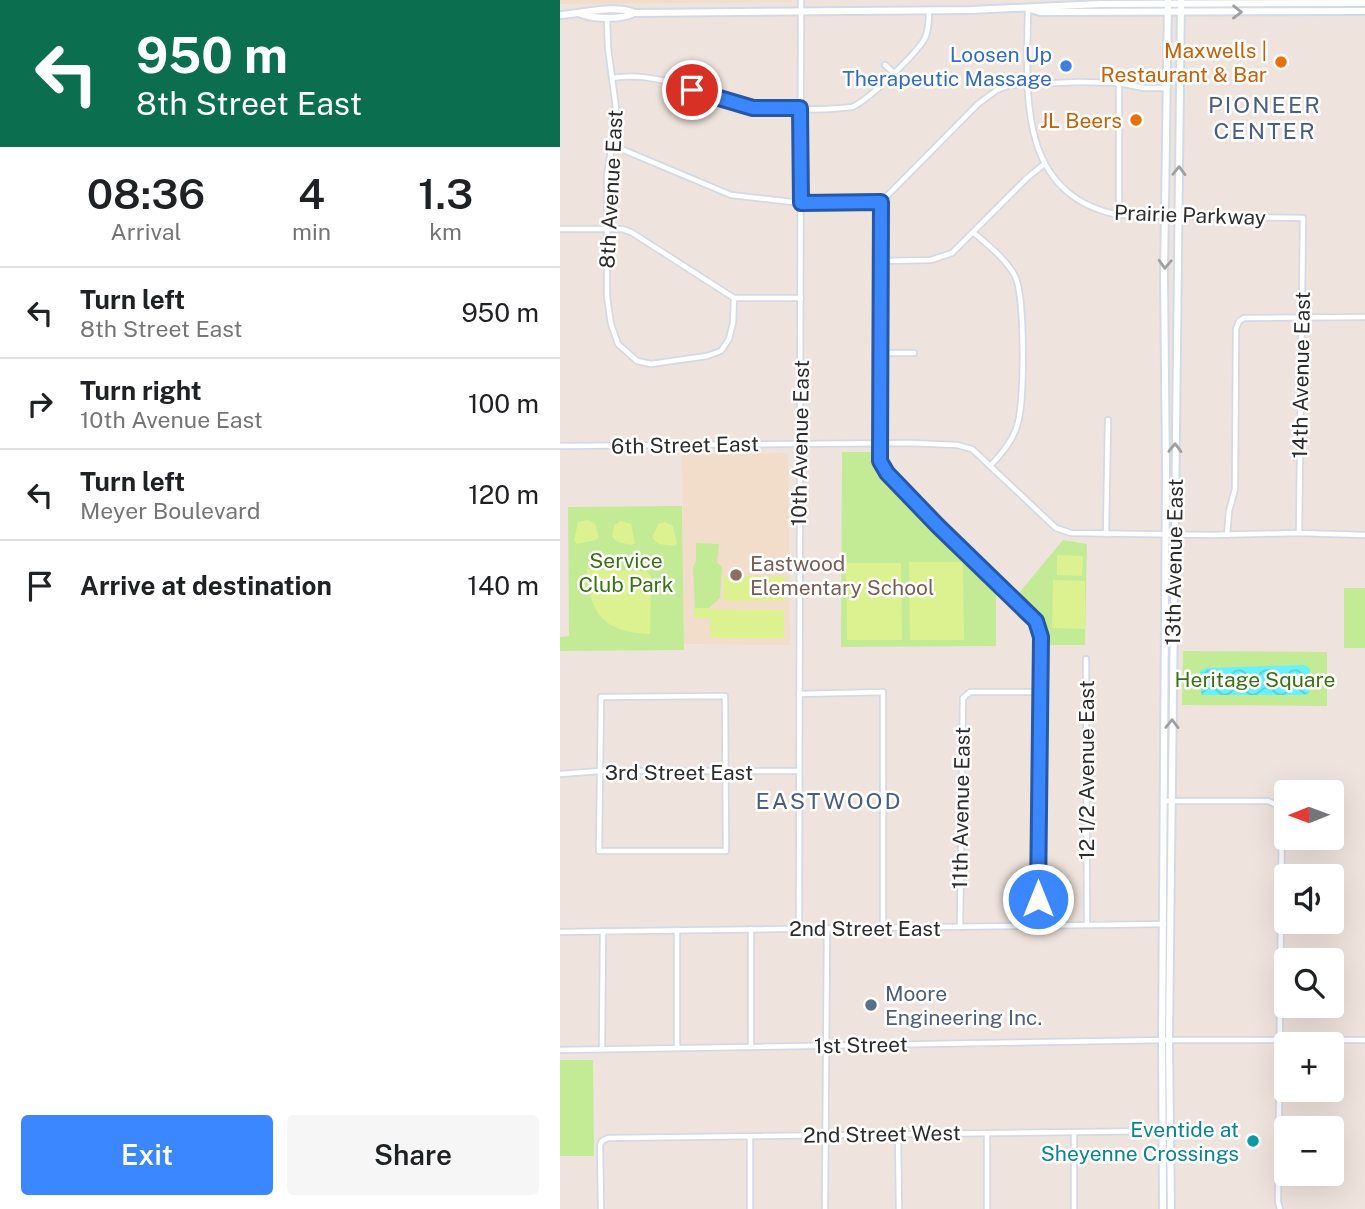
<!DOCTYPE html>
<html lang="en">
<head>
<meta charset="utf-8">
<style>
  body { margin:0; font-family:"Public Sans",sans-serif; background:#f6f6f6; color:#202124; height:100vh; display:flex; flex-direction:column; font-size:26px; white-space:nowrap }
  * { box-sizing:border-box; margin:0 }
  p { font-size:23px; color:#757577 }
  .icon { flex:none; width:38px; height:38px; fill:none; stroke:currentColor; stroke-width:2; stroke-linecap:round; stroke-linejoin:round }
  .map { position:relative; flex:1; overflow:hidden }
  .side { display:flex; flex-direction:column; background:#fff; width:560px }
  .side>* { flex:none }
  .guide { background:#0b6e4f; color:#fff; overflow:hidden }
  .needle { width:46px; rotate:269deg }
  .fabs { position:absolute; left:714px; top:780px; display:grid; gap:14px }
  .fabs a { display:grid; place-items:center; width:70px; height:70px; border-radius:7px; background:#fff; box-shadow:0 7px 28px #0002; font-size:35px }
  .pin { position:absolute; display:grid; place-items:center; width:60px; height:60px; color:#fff; margin:-30px; border:4px solid #fff; border-radius:50%; box-shadow:0 2px 7px #0007 }
  .me { position:absolute; width:77px; margin:-38px; rotate:0deg; stroke-linejoin:round; filter:drop-shadow(0 0 5px #0008) }
  .turn { display:flex; align-items:center; gap:24px; height:147px; padding:0 21px; font-size:32px }
  .turn .icon { width:91px; height:91px; stroke-width:2.5 }
  .turn b { display:block; font-size:49px; line-height:60px }
  .eta { display:flex; justify-content:space-evenly; align-items:center; height:119px; text-align:center }
  .eta b { font-size:42px; font-weight:600; line-height:49px }
  .cta { display:flex; gap:14px; margin-top:auto; padding:14px 21px }
  .cta a { flex:1; height:80px; border-radius:7px; background:#3a87ff; color:#fff; font-size:28px; font-weight:600; line-height:80px; text-align:center }
  .cta a+a { background:#f6f6f6; color:#202124 }
  ul { padding:0; list-style:none }
  li { display:flex; align-items:center; gap:21px; height:91px; padding:0 21px; border-top:2px solid #e0e0e0 }
  li div { flex:1 }
  li b { display:block; font-size:26px }
  li em { font-style:normal }
  main { display:flex; flex:1; min-height:0 }
  .map>svg:first-child { display:block }
</style>
</head>
<body>
<main>
<section class="side">
<div class="guide">
<div class="turn"><svg class="icon" aria-label="left" viewBox="0 0 24 24"><path d="M17 20v-9H6M10 6l-5 5 5 5"/></svg><div><b>950 m</b>8th Street East</div></div>
</div>
<div class="eta">
<div><b>08:36</b><p>Arrival</p></div>
<div><b>4</b><p>min</p></div>
<div><b>1.3</b><p>km</p></div>
</div>
<ul>
<li><svg class="icon" aria-label="left" viewBox="0 0 24 24"><path d="M17 20v-9H6M10 6l-5 5 5 5"/></svg><div><b>Turn left</b><p>8th Street East</p></div><em>950 m</em></li>
<li><svg class="icon" aria-label="right" viewBox="0 0 24 24"><path d="M7 20v-9h11M14 6l5 5-5 5"/></svg><div><b>Turn right</b><p>10th Avenue East</p></div><em>100 m</em></li>
<li><svg class="icon" aria-label="left" viewBox="0 0 24 24"><path d="M17 20v-9H6M10 6l-5 5 5 5"/></svg><div><b>Turn left</b><p>Meyer Boulevard</p></div><em>120 m</em></li>
<li><svg class="icon" aria-label="arrive" viewBox="0 0 24 24"><path d="M6 21V4h12l-3 4 3 4H6"/></svg><div><b>Arrive at destination</b></div><em>140 m</em></li>
</ul>
<div class="cta"><a>Exit</a><a>Share</a></div>
</section>
<div class="map">
<svg width="805" height="1209" viewBox="0 0 805 1209">
  <defs>
    <pattern id="water-waves" width="16" height="10" patternUnits="userSpaceOnUse" patternTransform="scale(1.75)"><rect width="16" height="10" fill="#67f1f9"/><path d="M0 5q4-4 8 0t8 0" fill="none" stroke="#5acfd6"/></pattern>
  </defs>
  <rect width="100%" height="100%" fill="#efe4dd"/>
  <g fill="#f2ddcb">
    <polygon points="0,0 232,0 232,2 0,4"/>
    <polygon points="228,453 230,645 124,644 122,454"/>
  </g>
  <g fill="#c3ea95">
    <polygon points="282,452 314,452 314,464 320,478 436,594 436,646 281,647"/>
    <polygon points="122,506 124,650 0,651 0,637 9,636 8,507"/>
    <path d="M503 540 527 544 525 645H489C491 622 474 607 459 593Z"/>
    <polygon points="136,543 159,544 157,562 162,567 160,598 149,608 135,608 133,567 136,561"/>
    <rect x="784" y="588" width="21" height="60"/>
    <polygon points="623,651 767,652 767,706 622,705"/>
    <polygon points="0,1060 33,1060 34,1156 0,1156"/>
  </g>
  <g fill="#dcf290">
    <polygon points="28,520 35,524 39,537 36,540 17,544 14,541 18,522"/>
    <polygon points="61,521 71,524 75,543 72,545 58,542 52,537 54,525"/>
    <polygon points="105,522 113,526 117,544 114,546 99,544 92,538 98,524"/>
    <polygon points="497,555 523,556 522,576 497,575"/>
    <polygon points="349,562 403,562 404,640 350,640"/>
    <polygon points="286,563 341,563 342,640 287,640"/>
    <path d="M27 569 86 571 91 576 90 634C44 632 29 615 27 569Z"/>
    <rect x="164" y="576" width="61" height="25"/>
    <polygon points="493,580 525,581 525,629 492,628"/>
    <polygon points="134,608 149,608 149,612 150,609 224,610 224,638 150,638 150,618 134,618"/>
  </g>
  <polygon fill="url(#water-waves)" points="745,665 750,669 749,693 744,695 642,695 641,692 640,671 647,668"/>
  <g fill="none" stroke-linecap="round" stroke-linejoin="round">
    <defs>
      <g id="minor">
        <path d="M468 9C467 90 455 195 559 215L743 218 739 533"/>
        <polyline points="47,18 48,48 57,116 47,175 47,297 51,324 58,344 77,361 91,364 147,356 161,351 169,339 173,323 174,298"/>
        <polyline points="325,65 333,72"/>
        <path d="M53 78C97 70 142 95 184 106 205 111 270 110 292 107 308 101 357 53 365 38 369 29 369 20 369 11"/>
        <polyline points="54,146 171,195 241,203 321,202"/>
        <polyline points="559,215 559,83"/>
        <polyline points="0,229 62,229 71,232 174,298 241,298"/>
        <path d="M414 233C428 245 446 259 455 276 465 296 465 403 457 426 452 442 442 454 430 466"/>
        <polyline points="321,261 371,260 392,253 467,178 483,165"/>
        <polyline points="320,353 354,353"/>
        <polyline points="0,446 349,443 397,445 412,449 496,528 511,533 652,535 739,533 805,535"/>
        <polyline points="546,534 548,420"/>
        <polyline points="667,535 669,511 675,489 676,329 679,321 684,318 805,317"/>
        <polyline points="526,659 527,924"/>
        <polyline points="239,694 323,692 323,927"/>
        <polygon points="165,696 166,851 39,851 41,697"/>
        <polyline points="0,774 40,771 239,771"/>
        <polyline points="603,801 708,801 717,805 722,815 718,1202 720,1209"/>
        <polyline points="478,924 481,637 476,621 378,526 327,473 320,461 321,202 418,104 437,90 450,85 519,82 559,83 584,88 607,88"/>
        <polyline points="400,927 403,698 410,692 481,692"/>
        <polyline points="239,928 241,0"/>
        <polyline points="191,929 191,1046"/>
        <polyline points="0,932 604,924"/>
        <polyline points="117,1047 117,930"/>
        <polyline points="42,1049 43,931"/>
        <polyline points="0,1050 609,1040 805,1040"/>
        <polyline points="514,1132 514,1209"/>
        <polyline points="427,1133 427,1209"/>
        <polyline points="338,1134 339,1209"/>
        <polyline points="41,1209 40,1145 42,1141 48,1138 602,1131"/>
        <polyline points="190,1209 190,1137"/>
        <polyline points="265,1209 267,928"/>
      </g>
      <g id="secondary">
        <polyline points="470,9 480,12 805,11"/>
        <path d="M21 14C34 19 62 20 74 13"/>
        <path d="M0 15C20 14 56 4 74 13L411 10 540 4 805 3"/>
        <polyline points="603,1209 602,1040 606,473 604,276 608,0"/>
        <polyline points="611,1209 609,1040 621,0"/>
      </g>
    </defs>
    <use href="#minor" stroke="#d2dae6" stroke-width="8"/>
    <use href="#secondary" stroke="#d2dae6" stroke-width="10"/>
    <use href="#minor" stroke="#fff" stroke-width="4.5"/>
    <use href="#secondary" stroke="#fff" stroke-width="6"/>
  </g>
  <defs><path id="oneway-chevron" d="M-2-3.5L2.5 0L-2 3.5" fill="none" stroke-width="1.6" stroke-linecap="round" stroke-linejoin="round" transform="scale(1.75)"/></defs>
  <g stroke="#a0a0a0">
    <use href="#oneway-chevron" transform="translate(677 12) rotate(1)"/>
    <use href="#oneway-chevron" transform="translate(619 171) rotate(-89)"/>
    <use href="#oneway-chevron" transform="translate(605 264) rotate(92)"/>
    <use href="#oneway-chevron" transform="translate(615 448) rotate(-89)"/>
    <use href="#oneway-chevron" transform="translate(612 724) rotate(-89)"/>
  </g>
  <g fill="none" stroke-linecap="round" stroke-linejoin="round">
    <defs>
      <polyline id="route" points="132,90 193,108 240,108 241,203 321,202 320,461 327,473 378,526 476,621 481,637 478,899"/>
    </defs>
    <use href="#route" stroke="#2658a6" stroke-width="18"/>
    <use href="#route" stroke="#3a87ff" stroke-width="12"/>
  </g>
  <g fill="#e8710a" stroke="#fff" stroke-width="2.5">
    <circle cx="721" cy="62" r="7"/>
    <circle cx="576" cy="120" r="7"/>
  </g>
  <circle fill="#3f7fe0" stroke="#fff" stroke-width="2.5" cx="506" cy="66" r="7"/>
  <circle fill="#8d6e63" stroke="#fff" stroke-width="2.5" cx="176" cy="575" r="7"/>
  <circle fill="#5c6f8a" stroke="#fff" stroke-width="2.5" cx="311" cy="1005" r="7"/>
  <circle fill="#0f9aa8" stroke="#fff" stroke-width="2.5" cx="693" cy="1141" r="7"/>
  <g text-anchor="middle" dominant-baseline="central" stroke-width="5" stroke-linejoin="round" paint-order="stroke">
    <g font-size="21" fill="#c56008" stroke="#fff" text-anchor="end">
      <text x="707" y="50">Maxwells |<tspan x="707" dy="24">Restaurant &amp; Bar</tspan></text>
      <text x="562" y="120">JL Beers</text>
    </g>
    <g font-size="21" fill="#366cbe" stroke="#fff" text-anchor="end">
      <text x="492" y="54">Loosen Up<tspan x="492" dy="24">Therapeutic Massage</tspan></text>
    </g>
    <g font-size="21" fill="#2c2c2c" stroke="#fff">
      <text transform="translate(51 189) rotate(-87)">8th Avenue East</text>
      <text transform="translate(630 215) rotate(2)">Prairie Parkway</text>
      <text transform="translate(741 375) rotate(-89)">14th Avenue East</text>
      <text transform="translate(240 443) rotate(-89)">10th Avenue East</text>
      <text transform="translate(125 445) rotate(-1)">6th Street East</text>
      <text transform="translate(614 562) rotate(-89)">13th Avenue East</text>
      <text transform="translate(526 770) rotate(-90)">12 1/2 Avenue East</text>
      <text x="119" y="772">3rd Street East</text>
      <text transform="translate(401 808) rotate(-89)">11th Avenue East</text>
      <text x="305" y="928">2nd Street East</text>
      <text transform="translate(301 1045) rotate(-1)">1st Street</text>
      <text transform="translate(322 1134) rotate(-1)">2nd Street West</text>
    </g>
    <g font-size="21" fill="#3a7114" stroke="#fff">
      <text x="66" y="560">Service<tspan x="66" dy="24">Club Park</tspan></text>
      <text x="695" y="679">Heritage Square</text>
    </g>
    <g font-size="21" fill="#785e54" stroke="#fff" text-anchor="start">
      <text x="190" y="563">Eastwood<tspan x="190" dy="24">Elementary School</tspan></text>
    </g>
    <g font-size="21" fill="#4e5e75" stroke="#fff" text-anchor="start">
      <text x="325" y="993">Moore<tspan x="325" dy="24">Engineering Inc.</tspan></text>
    </g>
    <g font-size="21" fill="#0d838f" stroke="#fff" text-anchor="end">
      <text x="679" y="1129">Eventide at<tspan x="679" dy="24">Sheyenne Crossings</tspan></text>
    </g>
    <g font-size="23" letter-spacing="2" fill="#485e81" stroke="#fff">
      <text x="705" y="104">PIONEER<tspan x="705" dy="26">CENTER</tspan></text>
      <text x="269" y="800">EASTWOOD</text>
    </g>
  </g>
</svg>
<div class="fabs">
<a><svg class="needle" viewBox="-14 -14 28 28"><path d="M0-13l5 13h-10z" fill="#e53935"/><path d="M0 13l5-13h-10z" fill="#757577"/></svg></a>
<a><svg class="icon" aria-label="sound" viewBox="0 0 24 24"><path d="M4 9h4l5-4v14l-5-4H4zM17 9q2 3 0 6"/></svg></a>
<a><svg class="icon" aria-label="search" viewBox="0 0 24 24"><circle cx="10" cy="10" r="6"/><path d="M15 15l6 6"/></svg></a>
<a>+</a>
<a>−</a>
</div>
<div class="pin" style="left:132px;top:90px;background:#d93025"><svg class="icon" aria-label="arrive" viewBox="0 0 24 24"><path d="M6 21V4h12l-3 4 3 4H6"/></svg></div>
<svg class="me" style="left:478px;top:899px" viewBox="-20 -20 40 40"><circle r="17" fill="#3a87ff" stroke="#fff" stroke-width="3"/><path d="M0-11L8 9 0 5-8 9z" fill="#fff"/></svg>
</div>
</main>
</body>
</html>
